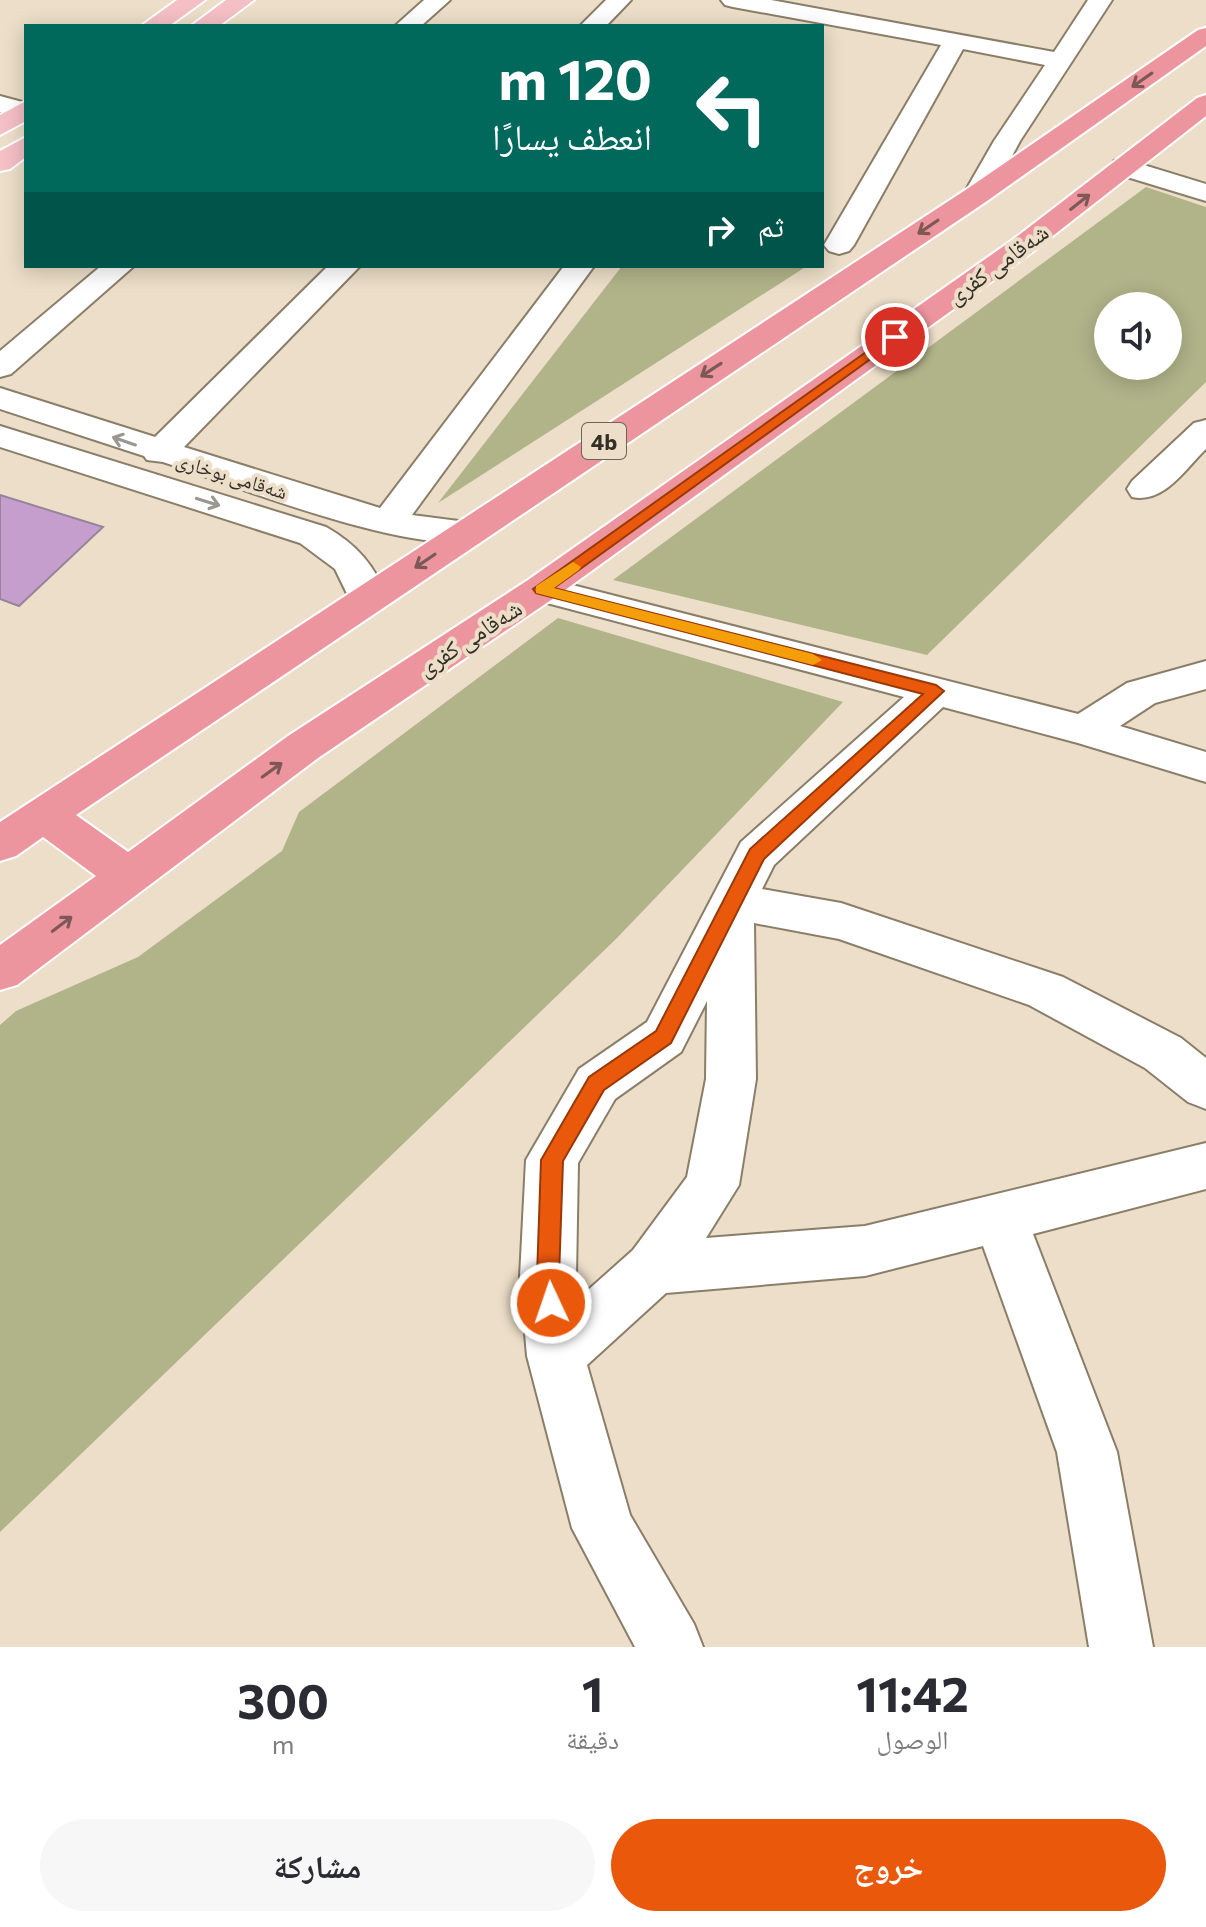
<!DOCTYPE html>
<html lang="ar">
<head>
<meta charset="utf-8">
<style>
  body { margin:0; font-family:Commissioner,"Noto Naskh Arabic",sans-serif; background:#f7f7f7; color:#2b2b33; direction:rtl; height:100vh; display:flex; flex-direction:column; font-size:30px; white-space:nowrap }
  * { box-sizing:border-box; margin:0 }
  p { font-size:26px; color:#7c7c81 }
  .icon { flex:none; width:44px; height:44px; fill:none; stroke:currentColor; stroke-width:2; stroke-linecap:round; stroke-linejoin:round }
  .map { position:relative; height:1647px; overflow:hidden; direction:ltr }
  .drawer { display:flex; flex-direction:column; background:#fff; flex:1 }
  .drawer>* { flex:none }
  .guide { position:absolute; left:24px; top:24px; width:800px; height:244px; border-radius:0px; box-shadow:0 4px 20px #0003; direction:rtl; background:#00695c; color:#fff; overflow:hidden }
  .tools { position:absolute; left:1094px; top:292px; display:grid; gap:16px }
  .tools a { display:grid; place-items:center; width:88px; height:88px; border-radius:50%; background:#fff; box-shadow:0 4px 20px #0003; font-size:40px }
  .pin { position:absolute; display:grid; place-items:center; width:68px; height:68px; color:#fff; margin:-34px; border:4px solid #fff; border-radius:50%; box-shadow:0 2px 8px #0007 }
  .me { position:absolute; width:88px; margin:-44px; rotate:357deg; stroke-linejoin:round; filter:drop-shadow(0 0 6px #0008) }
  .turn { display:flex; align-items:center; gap:28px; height:168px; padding:0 40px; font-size:36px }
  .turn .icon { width:104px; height:104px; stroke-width:2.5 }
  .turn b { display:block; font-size:56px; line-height:68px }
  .then { display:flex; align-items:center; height:76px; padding:0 40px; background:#0003; gap:16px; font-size:30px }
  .eta { display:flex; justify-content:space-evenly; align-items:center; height:136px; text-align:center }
  .eta b { font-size:48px; font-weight:700; line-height:56px }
  .cta { display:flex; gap:16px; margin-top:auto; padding:16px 40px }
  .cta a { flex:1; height:92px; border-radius:48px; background:#ea580c; color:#fff; font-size:32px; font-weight:700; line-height:92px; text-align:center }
  .cta a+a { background:#f7f7f7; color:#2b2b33 }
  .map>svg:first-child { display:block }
</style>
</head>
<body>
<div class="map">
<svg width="1206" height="1647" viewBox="0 0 1206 1647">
  <rect width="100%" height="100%" fill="#ecdec8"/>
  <g fill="#b1b489" fill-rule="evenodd">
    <path d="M1146 187 1206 207V382L927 655 613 580ZM1168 306V366H1108V306Z"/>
    <polygon points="622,266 807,266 438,503"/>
    <polygon points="558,618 843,702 616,939 0,1532 0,1025 16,1011 138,957 282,851 299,812"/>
  </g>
  <polygon fill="#c69ece" stroke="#958598" stroke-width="2" points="0,495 103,527 19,606 0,599"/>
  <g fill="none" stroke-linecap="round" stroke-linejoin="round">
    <defs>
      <g id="minor">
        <polygon points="424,0 450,0 421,26 395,26"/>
        <polygon points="606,0 631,0 606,26 580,26"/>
        <polygon points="721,0 771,0 1054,52 1088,0 1112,0 1020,141 991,195 987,201 977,203 967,201 963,195 994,141 1045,65 963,49 854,245 849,251 839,254 829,251 824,245 941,45 733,7 725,5"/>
        <polygon points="0,96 26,103 26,117 0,112"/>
        <polygon points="1124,159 1206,184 1206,201 1114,173 1110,167 1114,161"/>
        <polygon points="101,266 134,266 11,374 0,377 0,351"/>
        <path d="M328 266H360L184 447 380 508 564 266H594L412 515 482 524 487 532 482 540C414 557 235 486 163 462L147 460 144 456 0 409V388L155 437Z"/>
        <path d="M1206 420V449C1185 469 1164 504 1132 497L1127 489 1132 481 1194 423Z"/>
        <path d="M0 426 326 527C356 544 376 566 387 599L382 608 368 611 354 608 335 569 300 543 0 447Z"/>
        <path d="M541 577 1078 714 1127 683 1206 661V689L1155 703 1120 726 1206 752V782L1078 743 943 707 774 865 762 889 841 903 1063 977 1181 1038 1206 1058V1109L1188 1102 1145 1068 1029 1005 839 939 754 923 756 1079 739 1185 706 1238 865 1226 1206 1143V1189L1033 1234 1117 1452 1153 1647H1089L1057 1452 983 1246 865 1276 666 1293 587 1365 630 1515 694 1624 703 1647H635L572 1528 527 1356 520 1277 526 1160 579 1069 647 1022 741 842 904 697 528 598 522 589 528 580ZM707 1001 706 1079 687 1177 633 1250 578 1299 576 1277 578 1163 615 1099 681 1052Z"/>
      </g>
      <g id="major">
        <polygon points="177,0 205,0 169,26 141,26"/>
        <polygon points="226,0 254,0 219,26 191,26"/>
        <polygon points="26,101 26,121 0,135 0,115"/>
        <polygon points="26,137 26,157 10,169 0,171 0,151"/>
      </g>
      <polygon id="highway" points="1206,28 1206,46 987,201 76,815 128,852 288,736 528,580 1011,241 1197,98 1206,95 1206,116 1031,253 554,598 318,758 17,985 0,990 0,945 96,876 43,837 16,856 0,861 0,822 967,189 1198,30"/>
    </defs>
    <use href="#minor" stroke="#8a7e69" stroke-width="4"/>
    <use href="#major" stroke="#fff" stroke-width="4"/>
    <use href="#highway" stroke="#fff" stroke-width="4"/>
    <use href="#minor" fill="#fff" fill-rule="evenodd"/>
    <use href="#major" fill="#f4bfc5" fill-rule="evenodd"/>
    <use href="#highway" fill="#ec959e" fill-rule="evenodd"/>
  </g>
  <defs><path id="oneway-shaft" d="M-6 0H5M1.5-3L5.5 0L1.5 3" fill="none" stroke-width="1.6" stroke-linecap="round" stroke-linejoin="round" transform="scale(2)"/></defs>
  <g stroke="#7e5856">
    <use href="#oneway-shaft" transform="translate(1142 80) rotate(145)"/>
    <use href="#oneway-shaft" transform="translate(1080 202) rotate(-38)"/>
    <use href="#oneway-shaft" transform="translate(928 227) rotate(146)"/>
    <use href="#oneway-shaft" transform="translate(711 370) rotate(147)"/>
    <use href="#oneway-shaft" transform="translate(425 561) rotate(146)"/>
    <use href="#oneway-shaft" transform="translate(272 770) rotate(-36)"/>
    <use href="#oneway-shaft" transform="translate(62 924) rotate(-37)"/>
  </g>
  <g stroke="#9a9792">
    <use href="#oneway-shaft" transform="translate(124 441) rotate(-161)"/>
    <use href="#oneway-shaft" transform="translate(208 502) rotate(17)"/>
  </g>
  <polygon fill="#ea580c" stroke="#983908" stroke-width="2" points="890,335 901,337 554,588 936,685 944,691 764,859 671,1043 604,1090 563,1161 559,1277 562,1303 559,1311 551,1314 542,1311 537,1277 541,1160 589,1077 656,1031 750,849 923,694 536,593 533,589"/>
  <polygon fill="#f59e0b" points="573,562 581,567 579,570 554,588 813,654 822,660 813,665 536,593 536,586"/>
  <g text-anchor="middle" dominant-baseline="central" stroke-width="8" stroke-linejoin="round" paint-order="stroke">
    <g font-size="20" fill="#342f26" stroke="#ecdec8">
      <text transform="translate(232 475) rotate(17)">شەقامی بوخاری</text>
    </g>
    <rect fill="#ecdec8" stroke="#6b6457" stroke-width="2" x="582" y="423" width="44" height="36" rx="6"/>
    <g font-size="22" font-weight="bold" fill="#342f26">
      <text x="604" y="441">4b</text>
    </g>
    <g font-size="24" fill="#342f26" stroke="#ecdec8">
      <text transform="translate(997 263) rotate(-36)">شەقامی کفری</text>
      <text transform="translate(469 637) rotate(-33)">شەقامی کفری</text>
    </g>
  </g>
</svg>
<div class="tools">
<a><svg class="icon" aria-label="sound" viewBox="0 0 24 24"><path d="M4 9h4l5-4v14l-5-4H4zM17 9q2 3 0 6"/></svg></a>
</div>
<div class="pin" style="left:895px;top:337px;background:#d93025"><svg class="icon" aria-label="arrive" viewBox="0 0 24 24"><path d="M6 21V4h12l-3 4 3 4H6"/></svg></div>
<svg class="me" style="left:551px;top:1303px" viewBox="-20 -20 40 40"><circle r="17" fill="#ea580c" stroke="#fff" stroke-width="3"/><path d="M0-11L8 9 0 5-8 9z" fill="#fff"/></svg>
<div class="guide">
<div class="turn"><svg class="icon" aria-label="left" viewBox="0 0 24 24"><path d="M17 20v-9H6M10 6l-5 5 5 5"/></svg><div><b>120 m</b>انعطف يسارًا</div></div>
<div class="then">ثم<svg class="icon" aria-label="right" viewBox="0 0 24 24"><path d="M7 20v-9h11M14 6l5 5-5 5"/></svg></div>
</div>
</div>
<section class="drawer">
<div class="eta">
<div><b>11:42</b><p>الوصول</p></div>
<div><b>1</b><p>دقيقة</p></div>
<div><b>300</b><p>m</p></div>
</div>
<div class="cta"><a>خروج</a><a>مشاركة</a></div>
</section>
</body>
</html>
